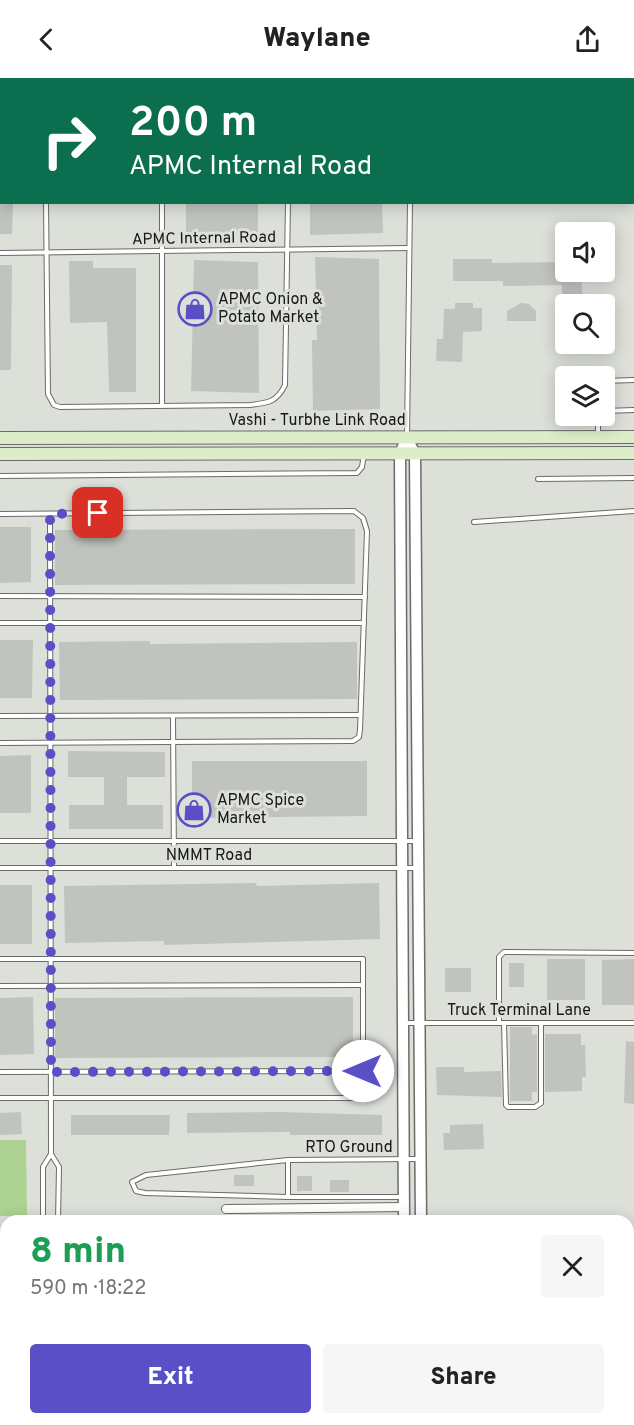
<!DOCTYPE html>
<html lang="en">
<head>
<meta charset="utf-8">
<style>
  body { margin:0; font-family:Overpass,sans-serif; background:#f6f6f6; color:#222; height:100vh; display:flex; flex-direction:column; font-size:22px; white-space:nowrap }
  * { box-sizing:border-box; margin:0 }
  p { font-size:20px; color:#767676 }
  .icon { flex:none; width:33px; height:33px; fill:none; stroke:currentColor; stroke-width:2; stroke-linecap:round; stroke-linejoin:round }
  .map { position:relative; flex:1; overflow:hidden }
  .drawer { position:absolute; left:0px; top:1137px; width:634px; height:210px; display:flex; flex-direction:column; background:#fff; border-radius:18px 18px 0 0; box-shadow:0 3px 15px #0003 }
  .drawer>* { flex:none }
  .top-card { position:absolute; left:0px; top:0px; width:634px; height:126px; box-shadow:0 3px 15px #0003; background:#0b6e4f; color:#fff; overflow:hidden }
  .fabs { position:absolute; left:555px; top:144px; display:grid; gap:12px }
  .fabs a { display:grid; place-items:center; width:60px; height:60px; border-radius:6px; background:#fff; box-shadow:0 3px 15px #0003; font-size:30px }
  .pin { position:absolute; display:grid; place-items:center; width:51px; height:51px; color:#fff; margin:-26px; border-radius:12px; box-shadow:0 3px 9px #0006 }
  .me { position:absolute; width:66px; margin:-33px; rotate:270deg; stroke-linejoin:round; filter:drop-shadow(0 0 4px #0008) }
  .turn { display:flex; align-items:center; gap:21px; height:126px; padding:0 30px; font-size:27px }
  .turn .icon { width:78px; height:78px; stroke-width:2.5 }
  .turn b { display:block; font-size:42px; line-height:51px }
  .round { display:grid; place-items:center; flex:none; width:63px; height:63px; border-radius:6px; background:#f6f6f6 }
  .summary { display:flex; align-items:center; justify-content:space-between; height:102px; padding:0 30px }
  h1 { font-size:36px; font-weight:800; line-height:45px; color:#1e9e55 }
  .action { display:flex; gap:12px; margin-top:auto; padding:12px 30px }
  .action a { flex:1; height:69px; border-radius:6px; background:#5b4fc8; color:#fff; font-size:24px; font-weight:800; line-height:69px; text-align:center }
  .action a+a { background:#f6f6f6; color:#222 }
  header { display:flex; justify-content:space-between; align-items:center; height:78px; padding:0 30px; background:#fff; font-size:27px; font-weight:800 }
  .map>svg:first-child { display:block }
</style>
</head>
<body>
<header><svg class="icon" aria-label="back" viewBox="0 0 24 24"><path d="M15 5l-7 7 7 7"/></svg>Waylane<svg class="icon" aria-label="share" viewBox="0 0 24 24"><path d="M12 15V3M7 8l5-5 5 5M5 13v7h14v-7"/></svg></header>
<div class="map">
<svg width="634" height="1347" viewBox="0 0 634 1347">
  <rect width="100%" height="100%" fill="#dce0d9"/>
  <polygon fill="#add292" points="0,1062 26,1062 27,1138 0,1138"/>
  <g fill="#c1c4be">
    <polygon points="0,124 13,124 12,156 0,156"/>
    <rect x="186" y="124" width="72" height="33"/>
    <polygon points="310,124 382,124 383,155 310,157"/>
    <polygon points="315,179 379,181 380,331 313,333 312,262 317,262"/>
    <polygon points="453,181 492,181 492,185 566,184 566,194 581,194 583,226 562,226 562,207 503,208 503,203 453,203"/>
    <polygon points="194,182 258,184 259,315 191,313"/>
    <polygon points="69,183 93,183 93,190 136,190 136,314 109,314 107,244 70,245"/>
    <polygon points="0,187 12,187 11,292 0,292"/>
    <polygon points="455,225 473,225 473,230 482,230 482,253 463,254 462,284 436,283 437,261 443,261 444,231 455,231"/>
    <polygon points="521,225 529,226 536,233 536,243 507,243 507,233"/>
    <polygon points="0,449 31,449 31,504 0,505"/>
    <polygon points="355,451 355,506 55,507 55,452"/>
    <polygon points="0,562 33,562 32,620 0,620"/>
    <polygon points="150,563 150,566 357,564 357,621 60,622 59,564"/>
    <polygon points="68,673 165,674 165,699 127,699 127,727 163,727 163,751 69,751 69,727 104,727 104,699 68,699"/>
    <polygon points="31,677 31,735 0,735 0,678"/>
    <polygon points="192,683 367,683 367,738 192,740"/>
    <polygon points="256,805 257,808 379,805 380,861 164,867 164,863 65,865 64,808"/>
    <rect x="0" y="807" width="32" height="59"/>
    <rect x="547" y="881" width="38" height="41"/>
    <polygon points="634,881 634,927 602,927 602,882"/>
    <rect x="509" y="885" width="15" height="24"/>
    <rect x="445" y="890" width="26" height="24"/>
    <polygon points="33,919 34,976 0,977 0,920"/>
    <polygon points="353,919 353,979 55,980 55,920"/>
    <polygon points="510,949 532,949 532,957 537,956 537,1014 532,1014 532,1023 510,1023"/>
    <polygon points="545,956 581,956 581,967 585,967 586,999 582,999 582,1013 545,1014"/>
    <polygon points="626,963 634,964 634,1026 624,1025"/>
    <polygon points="436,989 464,989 464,994 501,993 502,1019 437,1017"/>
    <polygon points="21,1034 22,1056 0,1057 0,1035"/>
    <polygon points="280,1034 382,1037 382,1057 290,1057 290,1054 187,1055 187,1035"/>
    <polygon points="71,1037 170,1037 169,1057 71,1057"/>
    <polygon points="483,1046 484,1071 444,1072 443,1055 450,1055 450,1047"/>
    <rect x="234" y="1097" width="20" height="11"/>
    <rect x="297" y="1098" width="15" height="15"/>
    <rect x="330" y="1102" width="19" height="12"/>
  </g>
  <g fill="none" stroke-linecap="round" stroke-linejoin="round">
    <defs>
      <g id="service">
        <path d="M46 124 48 316 54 327 60 329 250 327C268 325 277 324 285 307L288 124"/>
        <polyline points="162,124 162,326"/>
        <polyline points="0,175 409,170"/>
        <polyline points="604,303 634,302"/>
        <polyline points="604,333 634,332"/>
        <polyline points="407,358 410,124"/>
        <polyline points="598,358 598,338"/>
        <polyline points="0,398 357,395 362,389 364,376"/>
        <polyline points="538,401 634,400"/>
        <polyline points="0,436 354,433 363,440 367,453 360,652 359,659 353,663 0,665"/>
        <polyline points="50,436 51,1076"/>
        <polyline points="474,444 634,433"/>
        <polyline points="0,518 365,519"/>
        <polyline points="0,545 364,545"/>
        <polyline points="0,638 360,637"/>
        <polyline points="173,638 174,790"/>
        <polyline points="0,763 416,763"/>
        <polyline points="0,790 418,790"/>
        <polyline points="0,881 363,881 363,1020 0,1020"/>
        <polyline points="0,908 363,907"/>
        <polyline points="405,945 634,945"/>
        <polyline points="499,945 499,879 504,874 634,875"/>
        <polyline points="504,945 506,1027 508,1029 535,1029 541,1025 541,945"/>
        <polyline points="0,994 363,993"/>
        <polyline points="51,1076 59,1089 58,1143"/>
        <polyline points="288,1082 146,1097 132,1104 136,1113 145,1115 288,1119"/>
        <polyline points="401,1119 288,1119 288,1082 419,1081"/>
        <polyline points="43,1143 43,1089 51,1076"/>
        <polyline points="628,1219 634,1219"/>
        <polyline points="0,1332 6,1332"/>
        <polyline points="10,1347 10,1341"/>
      </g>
      <polyline id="minor" points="226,1131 404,1129"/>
      <g id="tertiary">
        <polyline points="411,368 415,376 421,1143"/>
        <polyline points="404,1143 400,376 407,359"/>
      </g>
      <g id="secondary">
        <polyline points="0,360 634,359"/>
        <polyline points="0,376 634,375"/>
        <polyline points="0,1281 6,1281"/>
        <polyline points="0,1298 6,1298"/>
        <polyline points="59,1341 59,1347"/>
        <polyline points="521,1341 534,1347"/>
        <polyline points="557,1341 569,1347"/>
        <polyline points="43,1347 43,1341"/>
      </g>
    </defs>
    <use href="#service" stroke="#696c67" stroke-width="6"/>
    <use href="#minor" stroke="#696c67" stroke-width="10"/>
    <use href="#tertiary" stroke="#696c67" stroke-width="13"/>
    <use href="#secondary" stroke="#696c67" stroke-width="14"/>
    <use href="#service" stroke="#fff" stroke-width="4"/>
    <use href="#minor" stroke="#fff" stroke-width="8"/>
    <use href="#tertiary" stroke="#fff" stroke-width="10"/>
    <use href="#secondary" stroke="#dbeec9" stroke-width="12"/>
  </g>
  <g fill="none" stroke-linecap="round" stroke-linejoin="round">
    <polyline stroke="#5b4fc8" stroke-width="10" stroke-dasharray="0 18" points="98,435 50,436 51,994 363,993"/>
  </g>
  <defs>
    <symbol id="shop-ring" viewBox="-11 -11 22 22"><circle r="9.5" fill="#dce0d9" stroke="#5b4fc8" stroke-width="1.5"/><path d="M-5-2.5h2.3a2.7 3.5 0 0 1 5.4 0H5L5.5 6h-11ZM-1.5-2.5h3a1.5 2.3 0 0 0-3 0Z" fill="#5b4fc8"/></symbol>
  </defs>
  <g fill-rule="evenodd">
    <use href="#shop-ring" x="176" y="212" width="38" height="38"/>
    <use href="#shop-ring" x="175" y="713" width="38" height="38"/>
  </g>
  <g text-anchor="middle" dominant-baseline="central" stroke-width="6" stroke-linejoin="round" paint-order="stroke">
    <g font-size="16" fill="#171816" stroke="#dce0d9">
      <text transform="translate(204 161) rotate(-1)">APMC Internal Road</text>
      <text x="317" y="343">Vashi - Turbhe Link Road</text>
      <text x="209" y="778">NMMT Road</text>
      <text x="519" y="933">Truck Terminal Lane</text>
      <text x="349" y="1070">RTO Ground</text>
    </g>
    <g font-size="16" fill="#171816" stroke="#dce0d9" text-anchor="start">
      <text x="218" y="222">APMC Onion &amp;<tspan x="218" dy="18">Potato Market</tspan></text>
      <text x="217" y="723">APMC Spice<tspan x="217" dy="18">Market</tspan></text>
    </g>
  </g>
</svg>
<div class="fabs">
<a><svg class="icon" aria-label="sound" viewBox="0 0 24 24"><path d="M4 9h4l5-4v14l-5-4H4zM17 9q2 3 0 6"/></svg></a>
<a><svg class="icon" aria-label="search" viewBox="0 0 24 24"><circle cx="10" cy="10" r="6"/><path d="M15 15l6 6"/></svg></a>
<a><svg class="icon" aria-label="layers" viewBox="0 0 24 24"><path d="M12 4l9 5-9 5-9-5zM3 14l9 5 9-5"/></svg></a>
</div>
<div class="pin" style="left:98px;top:435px;background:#d93025"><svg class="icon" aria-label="arrive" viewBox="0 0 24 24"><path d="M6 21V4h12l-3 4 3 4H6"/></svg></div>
<svg class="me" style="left:363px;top:993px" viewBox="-20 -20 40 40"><circle r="19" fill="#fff"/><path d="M0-13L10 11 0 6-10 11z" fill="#5b4fc8"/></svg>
<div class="top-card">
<div class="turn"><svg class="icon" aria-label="right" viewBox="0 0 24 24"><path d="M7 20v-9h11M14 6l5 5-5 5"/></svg><div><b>200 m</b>APMC Internal Road</div></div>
</div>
<section class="drawer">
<div class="summary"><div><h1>8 min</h1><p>590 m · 18:22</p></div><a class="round"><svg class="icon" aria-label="close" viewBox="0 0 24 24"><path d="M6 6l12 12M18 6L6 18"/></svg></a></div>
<div class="action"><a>Exit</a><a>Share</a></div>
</section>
</div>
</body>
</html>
